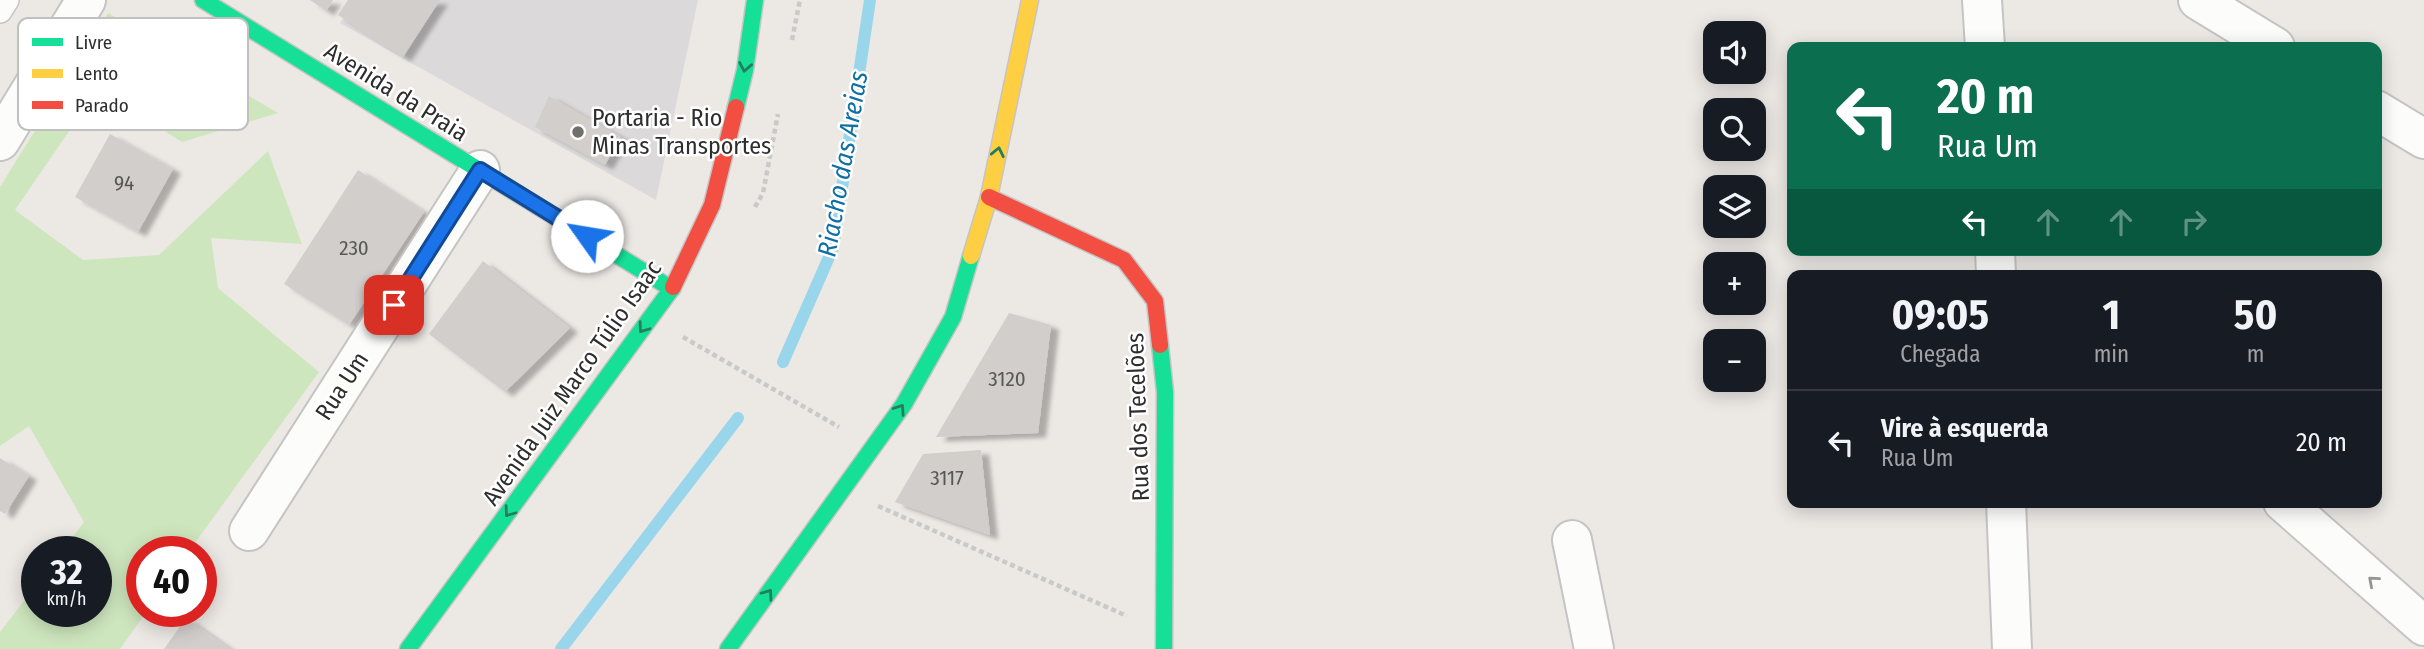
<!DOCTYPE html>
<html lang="pt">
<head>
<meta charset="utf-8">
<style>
  body { margin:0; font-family:"Fira Sans Condensed",sans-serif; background:#20242c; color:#f1f3f6; height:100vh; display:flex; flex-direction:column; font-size:26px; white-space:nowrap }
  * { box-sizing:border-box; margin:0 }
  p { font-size:23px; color:#9ea1a6 }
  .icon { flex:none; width:38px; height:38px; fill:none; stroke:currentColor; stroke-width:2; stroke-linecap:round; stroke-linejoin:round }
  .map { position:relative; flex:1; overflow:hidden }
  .panel { position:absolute; left:1787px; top:270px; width:595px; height:238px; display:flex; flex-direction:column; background:#171b24; border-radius:14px; box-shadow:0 4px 18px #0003 }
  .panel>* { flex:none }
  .guide { position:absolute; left:1787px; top:42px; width:595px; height:214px; border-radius:14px; box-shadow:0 4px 18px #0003; background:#0b6e4f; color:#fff; overflow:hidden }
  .tools { position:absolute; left:1703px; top:21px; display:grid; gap:14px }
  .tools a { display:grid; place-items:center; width:63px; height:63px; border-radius:14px; background:#171b24; box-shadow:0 4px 18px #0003; font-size:35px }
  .speed { position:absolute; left:21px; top:536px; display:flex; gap:14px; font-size:35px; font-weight:700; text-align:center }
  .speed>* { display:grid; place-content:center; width:91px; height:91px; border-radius:50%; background:#171b24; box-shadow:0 4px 18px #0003; line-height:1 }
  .speed small { font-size:18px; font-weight:400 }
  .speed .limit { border:10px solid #d22; background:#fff; color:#111 }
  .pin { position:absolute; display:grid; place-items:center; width:60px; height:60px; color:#fff; margin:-30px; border-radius:14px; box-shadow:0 4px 10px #0006 }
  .me { position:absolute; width:77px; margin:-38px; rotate:302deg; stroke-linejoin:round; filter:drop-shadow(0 0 5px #0008) }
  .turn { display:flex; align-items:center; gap:24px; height:147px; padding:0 35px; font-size:32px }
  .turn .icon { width:91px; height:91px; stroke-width:2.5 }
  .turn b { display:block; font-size:49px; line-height:60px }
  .lanes { display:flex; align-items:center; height:66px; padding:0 35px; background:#0003; justify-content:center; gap:35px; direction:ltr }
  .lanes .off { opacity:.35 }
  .eta { display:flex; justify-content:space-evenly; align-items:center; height:119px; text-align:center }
  .eta b { font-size:42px; font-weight:700; line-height:49px }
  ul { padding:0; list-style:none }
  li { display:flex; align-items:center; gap:21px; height:105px; padding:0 35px; border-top:2px solid #363941 }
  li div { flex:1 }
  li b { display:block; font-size:26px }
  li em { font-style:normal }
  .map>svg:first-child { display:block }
</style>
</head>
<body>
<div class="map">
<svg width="2424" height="649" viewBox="0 0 2424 649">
  <defs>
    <filter id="shadow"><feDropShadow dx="8" dy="4.5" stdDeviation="2" flood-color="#0004"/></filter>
  </defs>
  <rect width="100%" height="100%" fill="#ece8e4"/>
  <polygon fill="#dcd9db" points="355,0 698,0 656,200 340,23"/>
  <polygon fill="#cee6be" points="108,13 278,113 182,142 98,89 15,210 83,260 159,255 268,151 302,244 211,238 218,288 319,372 189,551 142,551 142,611 147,611 120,649 0,649 0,632 37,584 37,611 96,611 96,551 62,551 84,522 29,426 0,446 0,187"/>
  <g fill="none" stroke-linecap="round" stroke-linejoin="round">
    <g stroke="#99d6ec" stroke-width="12">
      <polyline points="783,362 833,248 870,0"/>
      <polyline points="561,649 738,418"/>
    </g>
  </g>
  <g fill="#d1cecb" filter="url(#shadow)">
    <polygon points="310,0 333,0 326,11"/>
    <polygon points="348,0 440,0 403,57 338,15"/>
    <polygon points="549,96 621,137 605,165 535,127"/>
    <polygon points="110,134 173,169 138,232 75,197"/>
    <polygon points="358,170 424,212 349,325 284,284"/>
    <polygon points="483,261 570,328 505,392 429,334"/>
    <polygon points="1009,313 1051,325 1038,433 936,437"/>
    <polygon points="981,450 990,535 895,502 923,454"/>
    <polygon points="0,458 29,476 5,514 0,511"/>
    <polygon points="186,618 230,649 164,649"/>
  </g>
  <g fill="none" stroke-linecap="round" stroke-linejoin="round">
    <defs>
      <polyline id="lane" points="0,11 7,0"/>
      <g id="street">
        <polyline points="1982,0 1985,47"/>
        <polyline points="2198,0 2275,47"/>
        <polyline points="2376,110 2424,139"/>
        <polyline points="0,141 86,0"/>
        <polyline points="1995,250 1996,275"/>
        <polyline points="2006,502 2012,649"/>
        <polyline points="2283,502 2424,626"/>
        <polyline points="249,531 480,170"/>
        <polyline points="1572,540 1594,649"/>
      </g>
      <g id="fast">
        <polyline points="203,0 672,289"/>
        <polyline points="736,107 745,70 755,0"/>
        <polyline points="1160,345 1165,392 1164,649"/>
        <polyline points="408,649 673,287"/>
        <polyline points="728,649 904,404 953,317 971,256"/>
      </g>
      <polyline id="slow" points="971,256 989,197 1030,0"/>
      <g id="jam">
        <polyline points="989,197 1124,260 1155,301 1160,345"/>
        <polyline points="673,287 712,205 736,107"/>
      </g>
    </defs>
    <use href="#lane" stroke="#c5c4c5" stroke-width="26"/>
    <use href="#street" stroke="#c5c4c5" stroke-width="42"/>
    <use href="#fast" stroke="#c5c4c5" stroke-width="19"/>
    <use href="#slow" stroke="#c5c4c5" stroke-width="19"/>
    <use href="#jam" stroke="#c5c4c5" stroke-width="19"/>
    <g stroke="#c9c9c8" stroke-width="4.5" stroke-dasharray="5 3.5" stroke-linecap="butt">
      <polyline points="792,40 800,0"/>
      <polyline points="755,207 763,193 778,114"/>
      <polyline points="683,337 839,427"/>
      <polyline points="878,506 1127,616"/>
    </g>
    <use href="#lane" stroke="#fcfcfb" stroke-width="23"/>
    <use href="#street" stroke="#fcfcfb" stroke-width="38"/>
    <use href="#fast" stroke="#16e098" stroke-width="16"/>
    <use href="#slow" stroke="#ffcf43" stroke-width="16"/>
    <use href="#jam" stroke="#f24e42" stroke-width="16"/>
  </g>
  <defs><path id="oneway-chevron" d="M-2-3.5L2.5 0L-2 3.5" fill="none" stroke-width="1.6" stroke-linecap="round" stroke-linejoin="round" transform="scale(1.75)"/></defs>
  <g stroke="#237e5e">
    <use href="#oneway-chevron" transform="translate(745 67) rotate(100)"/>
    <use href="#oneway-chevron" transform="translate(998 152) rotate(-78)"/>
    <use href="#oneway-chevron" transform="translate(643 328) rotate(126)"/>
    <use href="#oneway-chevron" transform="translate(900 409) rotate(-56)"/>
    <use href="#oneway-chevron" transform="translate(509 512) rotate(126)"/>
    <use href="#oneway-chevron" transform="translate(768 594) rotate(-54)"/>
  </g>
  <use stroke="#959594" href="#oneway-chevron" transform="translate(2373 581) rotate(-139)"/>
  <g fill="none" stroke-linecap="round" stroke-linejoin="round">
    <defs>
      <polyline id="route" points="394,305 480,170 587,236"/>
    </defs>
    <use href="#route" stroke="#114b97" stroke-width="18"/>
    <use href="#route" stroke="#1a73e8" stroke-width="12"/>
  </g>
  <circle fill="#706f6e" stroke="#fff" stroke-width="2.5" cx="578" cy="132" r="7"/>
  <g text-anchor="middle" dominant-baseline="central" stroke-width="5" stroke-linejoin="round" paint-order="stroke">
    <g font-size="21" fill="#585857">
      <text x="124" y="183">94</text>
      <text x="354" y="248">230</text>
      <text x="1007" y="379">3120</text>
      <text x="947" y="478">3117</text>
    </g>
    <g font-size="24" fill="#2e2e2e" stroke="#fff">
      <text transform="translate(396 92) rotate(32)">Avenida da Praia</text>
      <text transform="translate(572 383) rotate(-55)">Avenida Juiz Marco Túlio Isaac</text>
      <text transform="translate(342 386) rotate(-57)">Rua Um</text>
      <text transform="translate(1138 417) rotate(-92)">Rua dos Tecelões</text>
    </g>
    <g font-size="24" fill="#2e2e2e" stroke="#fff" text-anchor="start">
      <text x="592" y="118">Portaria - Rio<tspan x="592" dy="28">Minas Transportes</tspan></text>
    </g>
    <g font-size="26" font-style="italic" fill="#0d6fa3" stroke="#fff">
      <text transform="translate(843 164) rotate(-80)">Riacho das Areias</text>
    </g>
  </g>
  <rect x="18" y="18" width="230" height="112" rx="10" fill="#fff" stroke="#c0c0c0" stroke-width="2"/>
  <rect x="32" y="38" width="31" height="8" fill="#16e098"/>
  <rect x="32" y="69" width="31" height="9" fill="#ffcf43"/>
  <rect x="32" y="101" width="31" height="8" fill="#f24e42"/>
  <g font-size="19" fill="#2e2e2e">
    <text x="75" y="49">Livre</text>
    <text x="75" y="80">Lento</text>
    <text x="75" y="112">Parado</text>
  </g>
</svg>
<div class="tools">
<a><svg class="icon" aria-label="sound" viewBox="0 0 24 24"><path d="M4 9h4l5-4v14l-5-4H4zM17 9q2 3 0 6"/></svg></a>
<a><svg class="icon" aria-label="search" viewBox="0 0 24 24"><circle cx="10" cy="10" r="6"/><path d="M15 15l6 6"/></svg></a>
<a><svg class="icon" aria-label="layers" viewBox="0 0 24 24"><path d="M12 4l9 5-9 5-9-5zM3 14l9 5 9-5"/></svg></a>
<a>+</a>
<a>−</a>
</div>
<div class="speed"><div>32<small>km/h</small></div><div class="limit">40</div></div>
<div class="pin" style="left:394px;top:305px;background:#d93025"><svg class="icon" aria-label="arrive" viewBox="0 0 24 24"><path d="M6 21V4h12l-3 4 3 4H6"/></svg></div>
<svg class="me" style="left:587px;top:236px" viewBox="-20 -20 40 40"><circle r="19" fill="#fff"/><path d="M0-13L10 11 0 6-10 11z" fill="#1a73e8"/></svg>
<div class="guide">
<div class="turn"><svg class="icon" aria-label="left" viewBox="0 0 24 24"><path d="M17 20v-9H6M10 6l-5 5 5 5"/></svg><div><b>20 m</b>Rua Um</div></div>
<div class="lanes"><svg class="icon" aria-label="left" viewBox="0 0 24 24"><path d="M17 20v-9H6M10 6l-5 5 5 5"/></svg><svg class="icon off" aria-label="ahead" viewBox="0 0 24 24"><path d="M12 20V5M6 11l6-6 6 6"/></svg><svg class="icon off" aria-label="ahead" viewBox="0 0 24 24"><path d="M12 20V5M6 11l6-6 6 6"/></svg><svg class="icon off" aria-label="right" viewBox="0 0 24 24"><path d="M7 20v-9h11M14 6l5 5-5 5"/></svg></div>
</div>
<section class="panel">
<div class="eta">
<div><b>09:05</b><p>Chegada</p></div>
<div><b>1</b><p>min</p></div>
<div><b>50</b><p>m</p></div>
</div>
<ul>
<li><svg class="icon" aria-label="left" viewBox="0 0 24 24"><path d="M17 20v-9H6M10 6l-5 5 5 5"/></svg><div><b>Vire à esquerda</b><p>Rua Um</p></div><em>20 m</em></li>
</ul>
</section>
</div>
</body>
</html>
